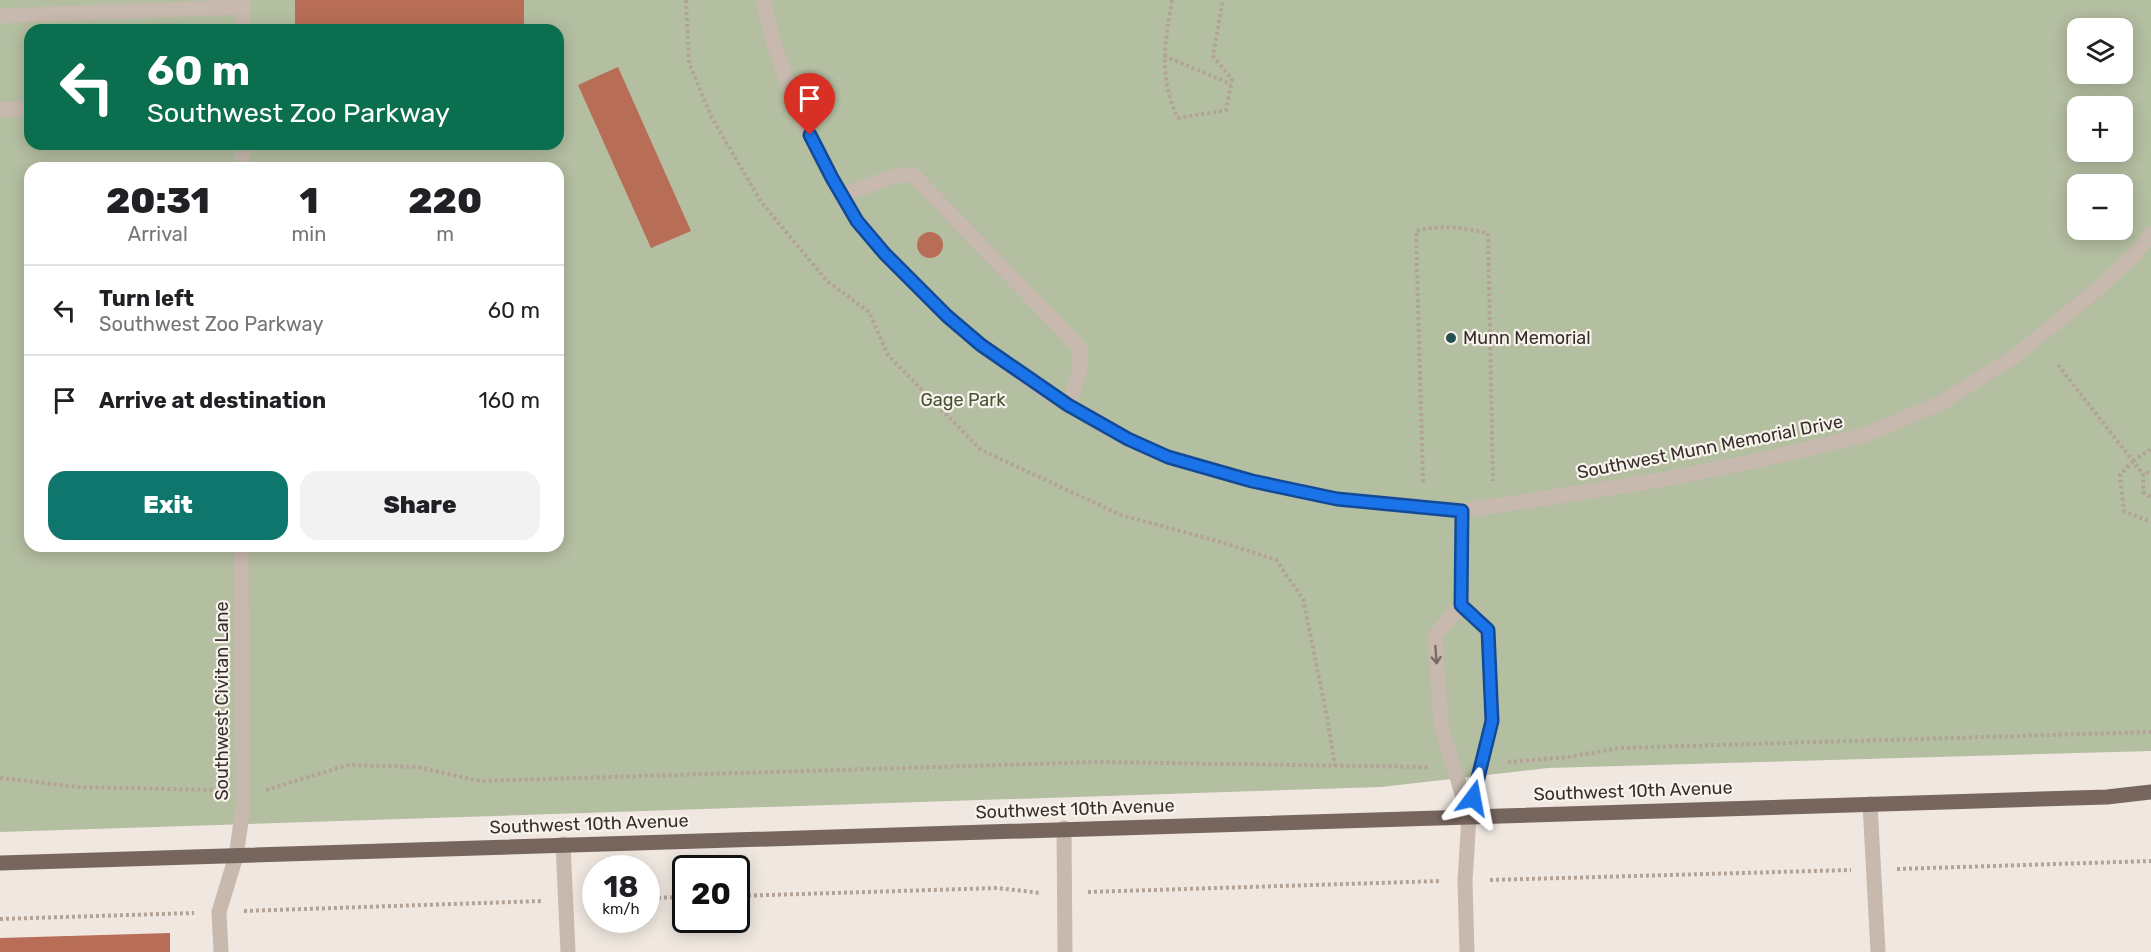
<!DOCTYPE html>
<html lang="en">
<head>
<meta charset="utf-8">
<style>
  body { margin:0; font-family:Rubik,sans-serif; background:#f2f2f2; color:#202124; height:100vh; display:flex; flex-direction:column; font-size:22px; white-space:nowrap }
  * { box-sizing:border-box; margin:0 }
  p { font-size:20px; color:#757577 }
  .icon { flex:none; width:33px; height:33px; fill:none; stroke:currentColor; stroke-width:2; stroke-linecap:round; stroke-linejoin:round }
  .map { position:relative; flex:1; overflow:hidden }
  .drawer { position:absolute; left:24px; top:162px; width:540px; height:390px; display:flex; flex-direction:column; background:#fff; border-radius:18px; box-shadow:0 3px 15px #0003 }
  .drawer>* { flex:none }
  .top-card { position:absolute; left:24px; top:24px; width:540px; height:126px; border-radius:18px; box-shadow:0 3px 15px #0003; background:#0b6e4f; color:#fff; overflow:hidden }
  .tools { position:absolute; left:2067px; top:18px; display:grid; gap:12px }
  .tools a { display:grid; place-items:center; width:66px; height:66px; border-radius:12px; background:#fff; box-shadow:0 3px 15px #0003; font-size:30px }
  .speed { position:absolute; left:582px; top:855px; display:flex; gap:12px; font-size:30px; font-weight:700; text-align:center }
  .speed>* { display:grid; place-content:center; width:78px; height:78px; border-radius:50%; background:#fff; box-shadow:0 3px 15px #0003; line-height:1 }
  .speed small { font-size:15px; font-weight:400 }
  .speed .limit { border:3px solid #111; border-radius:9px; background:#fff; color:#111 }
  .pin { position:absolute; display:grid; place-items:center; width:51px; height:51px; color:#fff; margin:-62px -26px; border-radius:50% 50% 50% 0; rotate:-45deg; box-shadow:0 0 6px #0007 }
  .pin .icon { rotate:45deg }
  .me { position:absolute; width:66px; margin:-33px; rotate:13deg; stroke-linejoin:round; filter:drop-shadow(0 0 4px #0008) }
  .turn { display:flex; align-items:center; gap:21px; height:126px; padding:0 24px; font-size:27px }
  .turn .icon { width:78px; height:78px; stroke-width:2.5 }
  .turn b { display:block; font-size:42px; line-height:51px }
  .eta { display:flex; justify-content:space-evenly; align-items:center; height:102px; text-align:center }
  .eta b { font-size:36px; font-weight:800; line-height:42px }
  .primary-button { display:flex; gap:12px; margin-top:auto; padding:12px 24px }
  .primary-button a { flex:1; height:69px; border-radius:18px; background:#0f766e; color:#fff; font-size:24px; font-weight:800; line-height:69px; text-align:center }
  .primary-button a+a { background:#f2f2f2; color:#202124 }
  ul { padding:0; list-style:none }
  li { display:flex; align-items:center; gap:18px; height:90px; padding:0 24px; border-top:2px solid #e0e0e0 }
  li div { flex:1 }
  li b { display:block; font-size:22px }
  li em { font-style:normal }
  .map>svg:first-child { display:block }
</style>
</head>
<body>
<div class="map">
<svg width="2151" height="952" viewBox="0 0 2151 952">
  <rect width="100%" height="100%" fill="#f0e8e0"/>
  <path fill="#b4bea1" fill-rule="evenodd" d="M0 0H2151V751L1548 768 1381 787 0 832ZM2078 28H2122V74H2078ZM30 30H558V144H30ZM2078 106H2122V152H2078ZM30 168H558V546H30ZM2078 184H2122V230H2078Z"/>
  <g fill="#b86e56">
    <rect x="295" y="0" width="229" height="30"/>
    <polygon points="618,67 691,231 651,248 578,85"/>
    <circle cx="930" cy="245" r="13"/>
    <polygon points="170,933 170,952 0,952 0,938"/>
  </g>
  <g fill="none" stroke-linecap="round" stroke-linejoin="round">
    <g stroke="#b3a397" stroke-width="4" stroke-dasharray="3 3" stroke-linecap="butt">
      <polyline points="686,0 689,63 711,116 761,202 827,281 869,312 888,355 981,450 1121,515 1221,542 1276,560 1303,599 1327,717 1335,766"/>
      <path d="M1172 0C1165 43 1158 77 1178 118L1226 110 1232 79 1213 56 1223 0"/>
      <polyline points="1164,56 1231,84"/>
      <polyline points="2058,365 2143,474 2143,492 2151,497"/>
      <polyline points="2133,461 2120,475 2124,511 2151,522"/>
      <polyline points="2133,461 2151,449"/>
      <polyline points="2146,472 2151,473"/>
      <path d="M1423 482 1416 231C1441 224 1463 228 1488 233L1493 481"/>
      <polyline points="1508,762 1569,757 1619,748 2151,732"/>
      <polyline points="0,778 78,787 220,790"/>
      <polyline points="266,790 348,765 417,767 480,781 1097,762 1429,767"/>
      <polyline points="1897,869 2151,861"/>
      <polyline points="1490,880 1851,870"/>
      <polyline points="1088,892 1440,881"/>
      <polyline points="736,896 997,888 1041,893"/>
      <polyline points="646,898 686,897"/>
      <polyline points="244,911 542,901"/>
      <polyline points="0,919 194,913"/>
    </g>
    <g stroke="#c7b9ad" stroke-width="15">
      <polyline points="763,0 774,44 790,90 810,135 841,195 857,221 885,254 947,316 981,345 1052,396 1128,439 1168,457 1252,481 1337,499 1462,511 1660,480 1760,460 1862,436 1941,403 2015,356 2100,287 2136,253 2151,233"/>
      <polyline points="0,16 243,7"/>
      <polyline points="243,30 243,0"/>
      <polyline points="0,110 30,108"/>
      <polyline points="242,168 243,144"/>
      <polyline points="841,195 895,176 913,175 1080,348 1080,371 1068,405"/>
      <polyline points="1462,511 1461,605 1435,636 1441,726 1469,816"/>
      <polyline points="1461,605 1488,630 1492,721 1469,816 1465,881 1467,952"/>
      <polyline points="1870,804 1878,952"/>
      <polyline points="1064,828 1065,952"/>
      <polyline points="563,844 568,952"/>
      <polyline points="221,952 219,912 236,856 243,808 241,546"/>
    </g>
    <polyline stroke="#76665e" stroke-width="15" points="0,863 2107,797 2151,792"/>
  </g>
  <defs><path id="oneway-shaft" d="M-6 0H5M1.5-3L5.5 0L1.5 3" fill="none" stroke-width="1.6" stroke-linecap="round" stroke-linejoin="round" transform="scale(1.5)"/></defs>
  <use stroke="#776d66" href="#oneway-shaft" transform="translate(1436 655) rotate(86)"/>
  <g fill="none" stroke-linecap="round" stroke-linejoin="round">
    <defs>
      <polyline id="route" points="810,135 832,178 857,221 885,254 947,316 981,345 1068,405 1128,439 1168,457 1252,481 1337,499 1462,511 1461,605 1488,630 1492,721 1473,798"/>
    </defs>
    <use href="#route" stroke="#114b97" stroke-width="15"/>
    <use href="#route" stroke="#1a73e8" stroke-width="10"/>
  </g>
  <circle fill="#255053" stroke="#f8f2ec" stroke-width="2" cx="1451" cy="338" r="6"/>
  <g text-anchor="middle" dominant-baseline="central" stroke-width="4.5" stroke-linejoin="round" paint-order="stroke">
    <g font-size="18" fill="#362e2b" stroke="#f8f2ec" text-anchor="start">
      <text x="1463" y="338">Munn Memorial</text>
    </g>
    <g font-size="18" fill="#465231" stroke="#f8f2ec">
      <text x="963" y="400">Gage Park</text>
    </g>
    <g font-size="18" fill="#362e2b" stroke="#f8f2ec">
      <text transform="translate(1710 447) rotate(-11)">Southwest Munn Memorial Drive</text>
      <text transform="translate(222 701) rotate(-90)">Southwest Civitan Lane</text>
      <text transform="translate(1633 791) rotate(-2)">Southwest 10th Avenue</text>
      <text transform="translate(1075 809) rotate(-2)">Southwest 10th Avenue</text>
      <text transform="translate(589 824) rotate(-2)">Southwest 10th Avenue</text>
    </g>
  </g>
</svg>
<div class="tools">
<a><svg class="icon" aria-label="layers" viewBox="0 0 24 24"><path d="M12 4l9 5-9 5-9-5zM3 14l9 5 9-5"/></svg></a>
<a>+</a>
<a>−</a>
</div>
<div class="speed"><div>18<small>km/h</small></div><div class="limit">20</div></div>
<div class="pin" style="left:810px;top:135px;background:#d93025"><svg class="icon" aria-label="arrive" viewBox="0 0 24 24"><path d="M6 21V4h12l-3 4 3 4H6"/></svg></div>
<svg class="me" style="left:1473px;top:798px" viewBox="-20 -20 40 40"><path d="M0-17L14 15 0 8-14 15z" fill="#1a73e8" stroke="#fff" stroke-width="4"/></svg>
<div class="top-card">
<div class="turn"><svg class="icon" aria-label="left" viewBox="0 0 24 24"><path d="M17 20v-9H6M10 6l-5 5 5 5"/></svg><div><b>60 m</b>Southwest Zoo Parkway</div></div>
</div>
<section class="drawer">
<div class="eta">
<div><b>20:31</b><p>Arrival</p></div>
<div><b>1</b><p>min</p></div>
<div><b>220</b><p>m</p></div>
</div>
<ul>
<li><svg class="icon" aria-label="left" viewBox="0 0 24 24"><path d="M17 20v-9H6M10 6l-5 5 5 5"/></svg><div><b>Turn left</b><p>Southwest Zoo Parkway</p></div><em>60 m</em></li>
<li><svg class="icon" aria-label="arrive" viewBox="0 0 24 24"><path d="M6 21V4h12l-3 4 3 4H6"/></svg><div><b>Arrive at destination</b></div><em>160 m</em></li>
</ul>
<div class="primary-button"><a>Exit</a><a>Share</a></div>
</section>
</div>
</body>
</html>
